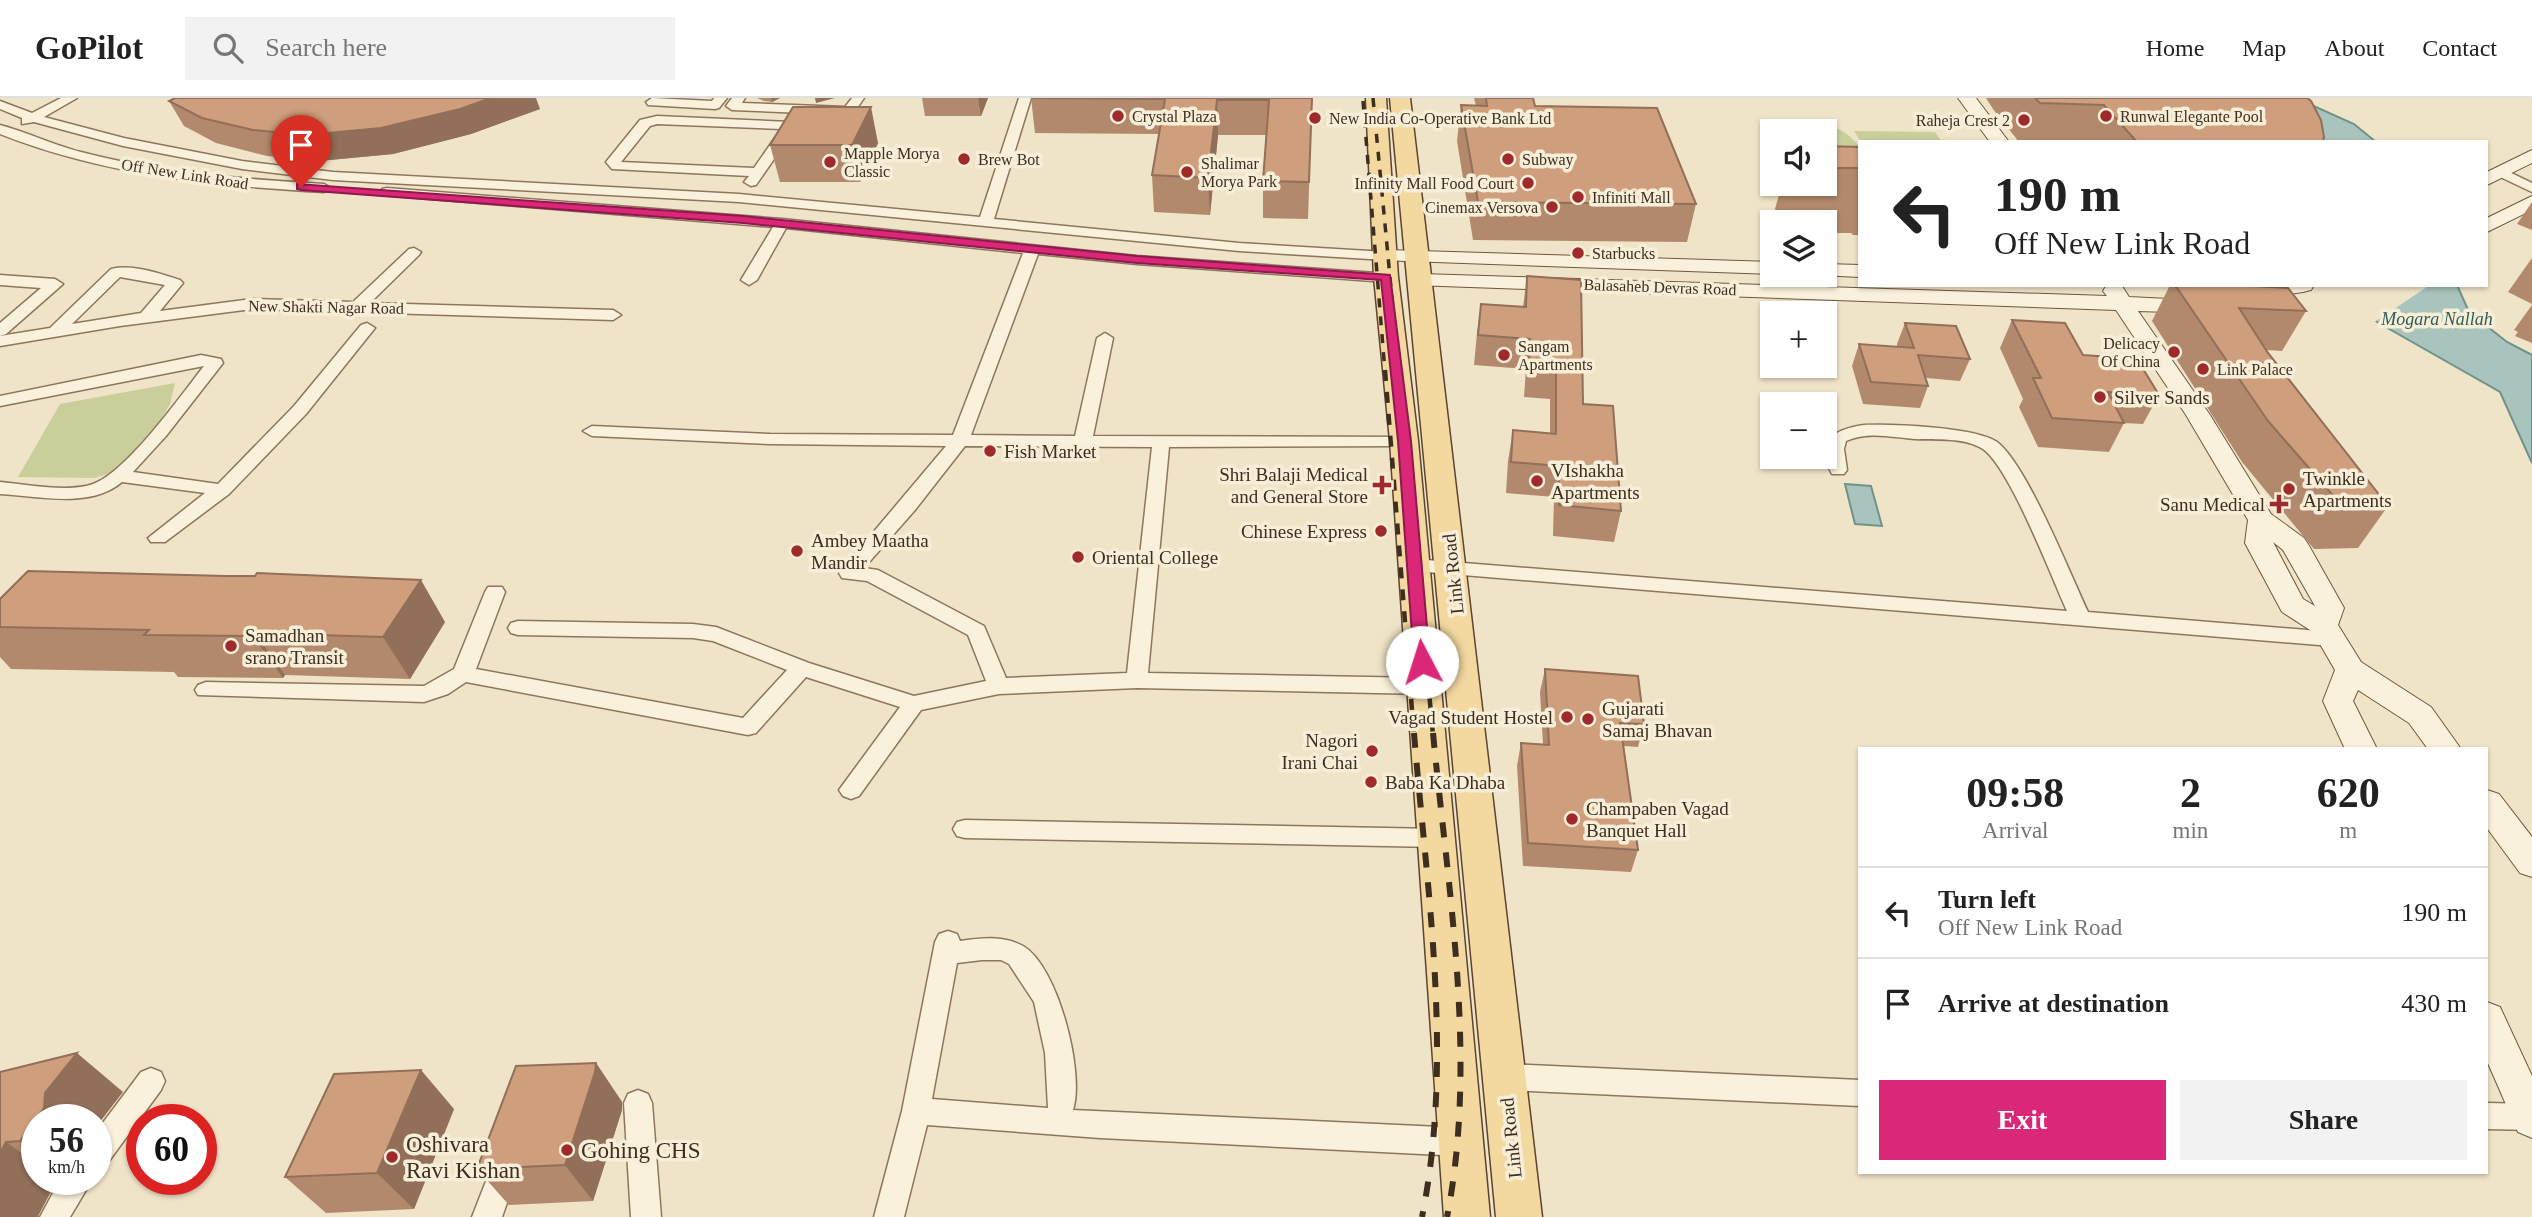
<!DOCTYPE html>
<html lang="en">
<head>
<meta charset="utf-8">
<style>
  body { margin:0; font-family:"Times New Roman",serif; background:#f2f2f2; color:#222; height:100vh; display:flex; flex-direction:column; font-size:26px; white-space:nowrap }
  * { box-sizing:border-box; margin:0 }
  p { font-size:23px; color:#767676 }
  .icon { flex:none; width:38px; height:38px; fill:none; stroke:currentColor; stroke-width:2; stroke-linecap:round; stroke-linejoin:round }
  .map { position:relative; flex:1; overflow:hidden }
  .panel { position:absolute; left:1858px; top:649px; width:630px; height:427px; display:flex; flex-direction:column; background:#fff; border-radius:0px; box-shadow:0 2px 5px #0004 }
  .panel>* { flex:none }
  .guide { position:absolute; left:1858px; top:42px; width:630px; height:147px; border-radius:0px; box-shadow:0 2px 5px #0004; background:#fff; color:#222; overflow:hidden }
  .buttons { position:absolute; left:1760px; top:21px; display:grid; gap:14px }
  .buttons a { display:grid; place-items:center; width:77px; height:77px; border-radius:0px; background:#fff; box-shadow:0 2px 5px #0004; font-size:35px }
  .speed { position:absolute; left:21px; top:1006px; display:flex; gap:14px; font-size:35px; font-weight:700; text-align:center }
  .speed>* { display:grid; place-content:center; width:91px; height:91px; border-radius:50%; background:#fff; box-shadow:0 2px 5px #0004; line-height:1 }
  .speed small { font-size:18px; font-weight:400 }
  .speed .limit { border:10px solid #d22; background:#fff; color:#111 }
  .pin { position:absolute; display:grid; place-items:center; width:60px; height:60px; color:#fff; margin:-72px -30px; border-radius:50% 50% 50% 0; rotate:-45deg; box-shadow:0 0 7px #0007 }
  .pin .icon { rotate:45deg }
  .me { position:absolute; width:77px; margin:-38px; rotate:355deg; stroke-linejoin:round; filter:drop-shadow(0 0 5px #0008) }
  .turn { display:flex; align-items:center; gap:24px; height:147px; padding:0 21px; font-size:32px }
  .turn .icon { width:91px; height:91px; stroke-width:2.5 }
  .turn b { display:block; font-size:49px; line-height:60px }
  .eta { display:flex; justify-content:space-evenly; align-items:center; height:119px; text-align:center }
  .eta b { font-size:42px; font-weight:800; line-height:49px }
  .action { display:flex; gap:14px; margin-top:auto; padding:14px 21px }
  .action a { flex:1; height:80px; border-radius:0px; background:#db2777; color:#fff; font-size:28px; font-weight:800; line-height:80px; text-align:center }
  .action a+a { background:#f2f2f2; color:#222 }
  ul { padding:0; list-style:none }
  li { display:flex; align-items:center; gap:21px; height:91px; padding:0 21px; border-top:2px solid #e0e0e0 }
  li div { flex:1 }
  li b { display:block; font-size:26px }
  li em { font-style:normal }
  header { display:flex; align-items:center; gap:42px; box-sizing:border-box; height:98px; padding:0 35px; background:#fff; border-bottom:2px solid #e0e0e0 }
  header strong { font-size:33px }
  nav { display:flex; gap:38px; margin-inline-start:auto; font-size:24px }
  .search { width:490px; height:63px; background:#f2f2f2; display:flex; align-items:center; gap:18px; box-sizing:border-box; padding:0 24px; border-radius:0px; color:#767676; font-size:26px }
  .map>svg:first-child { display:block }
</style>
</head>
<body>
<header>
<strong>GoPilot</strong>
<div class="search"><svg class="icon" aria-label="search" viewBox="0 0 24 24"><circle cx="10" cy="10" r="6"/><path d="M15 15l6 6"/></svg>Search here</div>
<nav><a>Home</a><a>Map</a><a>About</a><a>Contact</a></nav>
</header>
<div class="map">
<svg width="2532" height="1119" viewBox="0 0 2532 1119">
  <rect width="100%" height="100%" fill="#f0e4c8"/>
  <g fill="#c9cf9b">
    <path d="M1765 22C1797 19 1842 21 1860 50L1838 53 1825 44V33L1772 34Z"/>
    <polygon points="1854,33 1935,34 1942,44 1861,44"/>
    <polygon points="175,285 170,306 151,338 112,375 94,380 18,379 60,306"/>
  </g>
  <g fill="#a9c4bc" stroke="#6f938a" stroke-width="2">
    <polygon points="2296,0 2354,26 2376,44 2305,44"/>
    <polygon points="2340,187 2457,187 2469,214 2507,244 2532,257 2532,365 2500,294 2377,224"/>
    <polygon points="1845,386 1871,388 1882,428 1855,426"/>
  </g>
  <polygon fill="#f0e4c8" points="2336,187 2430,187 2373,225"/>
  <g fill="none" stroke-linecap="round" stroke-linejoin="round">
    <defs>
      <g id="street">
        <polygon points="61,0 77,0 44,19 124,40 242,63 333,74 739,96 980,119 1019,0 1031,0 994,121 1239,145 1386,154 1393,158 1386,162 1239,153 739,104 333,82 242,71 123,48 34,24 22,26 22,20 0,11 0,3 32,15"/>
        <polygon points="652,0 712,3 714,0 727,0 719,10 715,11 648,7 646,4"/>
        <polygon points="732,0 745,0 742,5 845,9 852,0 864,0 853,16 849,17 732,12 726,8"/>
        <path d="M657 18 791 24 797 28 756 87 751 88 744 84 749 78 612 71 606 64 640 22ZM657 26 781 31 754 70 621 64 650 28Z"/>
        <path d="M0 27C27 34 53 47 81 54 160 75 242 81 324 86L331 90 324 94C214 88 103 77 0 36Z"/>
        <polygon points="2501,70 2532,85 2532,94 2496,77 2494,74"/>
        <path d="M387 90 782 121 1137 158 1391 176 1394 179 1391 182 1386 184 1137 166 1038 156 971 337 1075 338 1097 240 1105 235 1113 240 1093 338 1410 339 1413 343 1410 347 1404 348 1169 349 1148 575 1424 580 1432 583 1435 588 1432 593 1424 596 1137 590 999 596 921 612 859 698 851 701 843 698 839 692 900 609 806 579 756 635 748 637 466 584 448 596 424 604 198 597 195 592 198 587 206 584 424 588 454 571 485 494 488 489H502L505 494 476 571 743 620 787 572 713 543 693 540 518 537 511 535 508 530 511 525 518 523 693 526 716 529 809 565 914 598 986 583 968 537 867 483 842 480 839 475 946 348 770 346 592 338 583 333 592 328 770 336 953 337 1023 155 786 130 757 182 749 187 741 182 773 129 382 97V91ZM965 348 1152 349 1127 575 1006 580 984 528 878 472 864 470 915 412Z"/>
        <path d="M414 150 421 154 419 157 370 205 613 212 621 217 613 222 252 211 120 228 0 248V238L50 230 111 171C133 166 158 175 180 182L183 185 160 213 252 201 353 204 409 151ZM120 179 165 187 141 215 72 226Z"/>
        <polygon points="0,177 55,181 63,186 6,236 0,238 0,225 41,190 0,187"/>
        <path d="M367 225 375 230 306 316 229 396 165 444H151L148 440 205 395 122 384C90 411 38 398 0 396V384C25 386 69 395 93 386 127 374 181 297 204 268L0 308V298L201 257 221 261 223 265 166 338 133 374 218 386 294 308 361 227Z"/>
        <path d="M1864 327C1892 326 1975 329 1997 344 2027 367 2070 476 2088 514L2331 534 2338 536 2341 541 2338 546 2331 548 1414 473 1407 472 1404 467 1407 462 1414 461 2067 513C2051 478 2010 370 1983 351 1965 339 1936 342 1915 341 1892 339 1867 333 1846 343L1844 351 1847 372 1844 376H1832C1813 343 1835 331 1864 327Z"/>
        <polygon points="965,722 1437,731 1445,733 1449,740 1445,747 1437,749 965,740 957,738 953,731 957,724"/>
        <path d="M948 833 957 836 960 843C981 840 1003 837 1023 848 1058 868 1085 975 1073 1012L1462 1030 1472 1034 1476 1044 1472 1054 1462 1058 1100 1040 927 1027 904 1119H874L902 1013 935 844 939 836ZM982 862H1001L1009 866 1034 904 1045 955 1048 1010 932 1001 957 865Z"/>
        <polygon points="1505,966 1860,982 1860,1008 1505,992 1495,988 1491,979 1495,970"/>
        <polygon points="151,970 161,974 165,983 161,992 106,1067 96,1071 96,1034 141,974"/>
        <polygon points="638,992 648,996 652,1005 661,1119 631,1119 624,1005 628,996"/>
        <polygon points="2487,1005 2532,1006 2532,1032 2487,1031"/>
        <polygon points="507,1051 517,1055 521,1065 502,1119 472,1119 497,1055"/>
        <polygon points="60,1082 92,1082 70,1119 40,1119"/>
      </g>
      <g id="secondary">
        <polygon points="1958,0 1976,0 2009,44 1990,44"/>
        <polygon points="2532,52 2532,65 2487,87 2487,74"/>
        <polygon points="2532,98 2532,112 2487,134 2487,120"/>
        <polygon points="1386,152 1773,164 1773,176 1379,162 1375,158 1379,154"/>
        <polygon points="1825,166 1860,167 1860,179 1818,177 1825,177"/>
        <path d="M1421 176 2107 198 2103 193 2106 188H2122L2129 199 2209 203 2212 208 2209 213 2201 215 2138 213 2210 317 2271 416 2304 440 2308 446 2344 510 2338 527 2361 564 2431 609 2461 651H2428L2409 625 2358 592 2353 603 2377 651H2345L2323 603 2335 572 2313 534 2282 514 2245 445 2248 422 2186 317 2116 212 1413 187 1410 182 1413 177ZM2273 444 2283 452 2315 508 2303 501Z"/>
        <polygon points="2314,187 2311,192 2303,194 2250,202 2242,200 2239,195 2242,190 2258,187"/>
        <polygon points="2487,692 2499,696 2532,739 2532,779 2520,775 2487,730"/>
        <polygon points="2487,904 2500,909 2532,978 2532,1040 2518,1034 2487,963"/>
      </g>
      <g id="primary">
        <polygon points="1366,0 1386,0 1398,179 1418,343 1490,1119 1444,1119 1390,343 1374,179"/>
        <polygon points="1390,0 1410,0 1542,1119 1496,1119"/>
      </g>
    </defs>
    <use href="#street" stroke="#8d765c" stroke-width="3"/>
    <use href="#secondary" stroke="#6f573f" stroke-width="2"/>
    <use href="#primary" stroke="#5b4430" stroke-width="3"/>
    <use href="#street" fill="#faf1dc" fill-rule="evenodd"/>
    <use href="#secondary" fill="#faf1dc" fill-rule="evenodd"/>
    <use href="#primary" fill="#f3d9a0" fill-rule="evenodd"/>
    <g stroke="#3d2e20" stroke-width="3.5" stroke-dasharray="9 9" stroke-linecap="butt">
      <polyline points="1373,0 1399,274"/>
      <polyline points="1363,3 1385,274"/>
    </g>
    <g stroke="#3d2e20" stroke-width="4.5" stroke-dasharray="11 11" stroke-linecap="butt">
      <polyline points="1385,272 1414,637"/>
      <polyline points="1399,272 1433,637"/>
    </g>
    <g stroke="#3d2e20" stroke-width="6" stroke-dasharray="15 15" stroke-linecap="butt">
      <path d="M1414 635C1427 795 1454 960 1422 1119"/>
      <path d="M1433 635C1448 793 1478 962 1447 1119"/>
    </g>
  </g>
  <g fill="#b2896c">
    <polygon points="757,0 780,0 772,4 764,3"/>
    <polygon points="922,0 988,0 981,18 925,18"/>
    <polygon points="1031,0 1312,0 1308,121 1263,120 1263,83 1266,37 1218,37 1210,117 1154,114 1152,77 1159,36 1035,35"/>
    <polygon points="1474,0 1533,0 1535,8 1696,106 1687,144 1473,142 1457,43 1461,7 1476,8"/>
    <polygon points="1986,0 2307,0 2323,44 2019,44 1993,11"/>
    <polygon points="169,3 540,11 471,36 393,56 319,63 267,58 216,45 184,28"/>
    <polygon points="878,45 860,84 780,84 770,47"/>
    <polygon points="1825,48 1860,49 1860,137 1853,137 1851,135 1825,135 1825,124 1781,124 1775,111 1782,86 1825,86"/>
    <polygon points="2532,104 2532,132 2517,126"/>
    <polygon points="2532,160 2532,206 2508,194"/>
    <polygon points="1527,178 1583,306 1621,413 1614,444 1553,438 1554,399 1506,395 1508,363 1513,332 1550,336 1550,301 1524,299 1526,271 1474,267 1477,235 1481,206 1523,209"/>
    <polygon points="2170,187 2235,187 2306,213 2282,253 2267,252 2388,408 2358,450 2314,451 2242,364 2152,223"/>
    <polygon points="2532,207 2532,245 2515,238 2518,234 2514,232"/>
    <polygon points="2012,222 2159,297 2143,326 2124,325 2109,354 2038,349 2019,309 2023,301 2000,250"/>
    <polygon points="1905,225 1970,261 1960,283 1926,280 1928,288 1920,310 1863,306 1852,268 1859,246 1897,249 1897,246"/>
    <polygon points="0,501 445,524 410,581 285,577 283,580 178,579 174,574 11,571 0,559"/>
    <polygon points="1545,571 1644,626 1638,649 1624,648 1638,752 1631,774 1523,768 1517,668 1521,645 1543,646 1540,594"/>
    <polygon points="596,965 622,1004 622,1012 593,1103 509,1107 477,1071"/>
    <polygon points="0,974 123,994 37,1022 37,1082 57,1082 38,1118 0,1119"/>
    <polygon points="454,1011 414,1111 326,1115 285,1079"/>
  </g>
  <g fill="#916f58">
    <polygon points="491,0 536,0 540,11 471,36 393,56 319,63 306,37"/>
    <polygon points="771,0 780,0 772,4"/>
    <polygon points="815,0 835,0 816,5"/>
    <polygon points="978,0 988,0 981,18"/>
    <polygon points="1217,2 1218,37 1210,117 1208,80"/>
    <polygon points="871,9 878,45 860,84 852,47"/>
    <polygon points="421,482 445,524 410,581 383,539"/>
    <polygon points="255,535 285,577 283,580 253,538"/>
    <polygon points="77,955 123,994 96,1029 96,1022 37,1022 37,1054 20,1043 45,995"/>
    <polygon points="596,965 622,1004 622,1012 593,1103 565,1067"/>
    <polygon points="421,972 454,1011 414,1111 377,1075"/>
    <polygon points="6,1044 37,1066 37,1082 57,1082 38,1118 39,1119 0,1119 0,1055"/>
  </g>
  <g fill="#cf9f7d" stroke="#916f58" stroke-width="2">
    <polygon points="175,0 491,0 460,11 381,30 306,37 253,32 202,20 169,3"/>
    <polygon points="1031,0 1312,0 1309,84 1263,83 1269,2 1217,2 1208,80 1152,77 1165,1"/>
    <polygon points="1486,0 1533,0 1535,8 1657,10 1696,106 1478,104 1461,7 1487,8"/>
    <polygon points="2035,0 2307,0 2311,3 2321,22 2324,39 2323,44 2137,44 2104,7 2040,5"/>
    <polygon points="793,9 871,9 852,47 770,47"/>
    <polygon points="1825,48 1860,49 1860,70 1825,70"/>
    <polygon points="1527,178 1581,182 1583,306 1613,308 1621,413 1559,407 1559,368 1511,364 1513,332 1556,336 1556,271 1529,269 1530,241 1478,237 1481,206 1526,209"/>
    <polygon points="2175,187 2235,187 2288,190 2306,213 2239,210 2268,255 2388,408 2343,409 2268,323"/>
    <polygon points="2012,222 2065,225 2083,257 2137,261 2159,297 2108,294 2124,325 2052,320 2033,280 2041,280"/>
    <polygon points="1905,225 1956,228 1970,261 1918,257 1928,288 1871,284 1859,246 1914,250"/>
    <polygon points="28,473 226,478 255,478 257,475 421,482 383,539 255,535 253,538 144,537 149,532 0,529 0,501"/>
    <polygon points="1545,571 1638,578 1644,626 1620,625 1638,752 1528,745 1521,645 1549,647"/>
    <polygon points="77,955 45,995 44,1010 20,1043 6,1044 0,1055 0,974"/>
    <polygon points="596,965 595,974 565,1067 477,1071 516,968"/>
    <polygon points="421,972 377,1075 285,1079 334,976"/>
  </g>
  <polygon fill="#db2777" stroke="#8e194d" stroke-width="2" points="297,86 743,118 1137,158 1390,177 1411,343 1430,564 1422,569 1414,564 1398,343 1381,182 1137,165 743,125 301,92 297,91"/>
  <g fill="#9e2a2b" stroke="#f7eed8" stroke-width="2.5">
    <circle cx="1118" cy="18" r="7"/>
    <circle cx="2106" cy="18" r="7"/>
    <circle cx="1315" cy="20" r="7"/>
    <circle cx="2024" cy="22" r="7"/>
    <circle cx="964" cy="61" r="7"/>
    <circle cx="1508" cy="61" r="7"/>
    <circle cx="830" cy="64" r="7"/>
    <circle cx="1187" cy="74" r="7"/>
    <circle cx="1528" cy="85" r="7"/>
    <circle cx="1578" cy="99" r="7"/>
    <circle cx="1552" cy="109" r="7"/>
    <circle cx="1578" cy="155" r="7"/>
    <circle cx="2174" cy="254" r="7"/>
    <circle cx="1504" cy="257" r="7"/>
    <circle cx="2203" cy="271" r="7"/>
    <circle cx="2100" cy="299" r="7"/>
    <circle cx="990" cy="353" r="7"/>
    <circle cx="1537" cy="383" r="7"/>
    <path d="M1378.5 376.5h7v7h7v7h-7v7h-7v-7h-7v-7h7z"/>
    <circle cx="2289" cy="391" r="7"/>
    <path d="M2275.5 395.5h7v7h7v7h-7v7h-7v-7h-7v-7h7z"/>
    <circle cx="1381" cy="433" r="7"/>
    <circle cx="797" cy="453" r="7"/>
    <circle cx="1078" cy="459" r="7"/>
    <circle cx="231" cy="548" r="7"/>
    <circle cx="1567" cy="619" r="7"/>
    <circle cx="1588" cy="621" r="7"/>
    <circle cx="1372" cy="653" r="7"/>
    <circle cx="1371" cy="684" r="7"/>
    <circle cx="1572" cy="721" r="7"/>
    <circle cx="567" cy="1052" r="7"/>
    <circle cx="392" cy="1059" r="7"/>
  </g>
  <g text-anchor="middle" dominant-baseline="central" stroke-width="7" stroke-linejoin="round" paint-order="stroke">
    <g font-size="16" fill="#3d2e20" stroke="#f7eed8" text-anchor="start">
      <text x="1132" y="18">Crystal Plaza</text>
      <text x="2120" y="18">Runwal Elegante Pool</text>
      <text x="1329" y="20">New India Co-Operative Bank Ltd</text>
      <text x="2010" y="22" text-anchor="end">Raheja Crest 2</text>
      <text x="844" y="55">Mapple Morya<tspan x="844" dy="18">Classic</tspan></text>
      <text x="978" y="61">Brew Bot</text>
      <text x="1522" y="61">Subway</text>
      <text x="1201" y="65">Shalimar<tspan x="1201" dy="18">Morya Park</tspan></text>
      <text x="1514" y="85" text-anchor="end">Infinity Mall Food Court</text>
      <text x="1592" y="99">Infiniti Mall</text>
      <text x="1538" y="109" text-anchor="end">Cinemax Versova</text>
      <text x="1592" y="155">Starbucks</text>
      <text x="2160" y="245" text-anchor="end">Delicacy<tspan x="2160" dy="18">Of China</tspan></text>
      <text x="1518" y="248">Sangam<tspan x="1518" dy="18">Apartments</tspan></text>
      <text x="2217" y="271">Link Palace</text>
    </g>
    <g font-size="16" fill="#3d2e20" stroke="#f7eed8">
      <text transform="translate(185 76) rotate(9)">Off New Link Road</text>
      <text transform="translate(1660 189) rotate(2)">Balasaheb Devras Road</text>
      <text transform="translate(326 209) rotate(1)">New Shakti Nagar Road</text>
    </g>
    <g font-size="18" font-style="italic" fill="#2f5d5a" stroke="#f7eed8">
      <text x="2437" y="221">Mogara Nallah</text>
    </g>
    <g font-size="19" fill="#3d2e20" stroke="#f7eed8" text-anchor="start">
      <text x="2114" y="299">Silver Sands</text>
      <text x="1004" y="353">Fish Market</text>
      <text x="1551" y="372">VIshakha<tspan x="1551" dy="22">Apartments</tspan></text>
      <text x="1368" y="376" text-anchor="end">Shri Balaji Medical<tspan x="1368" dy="22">and General Store</tspan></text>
      <text x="2303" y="380">Twinkle<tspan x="2303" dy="22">Apartments</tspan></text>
      <text x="2265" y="406" text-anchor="end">Sanu Medical</text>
      <text x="1367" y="433" text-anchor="end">Chinese Express</text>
      <text x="811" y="442">Ambey Maatha<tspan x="811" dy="22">Mandir</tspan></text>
      <text x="1092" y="459">Oriental College</text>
      <text x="245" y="537">Samadhan<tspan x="245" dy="22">srano Transit</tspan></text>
      <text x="1602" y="610">Gujarati<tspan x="1602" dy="22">Samaj Bhavan</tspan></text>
      <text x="1553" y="619" text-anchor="end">Vagad Student Hostel</text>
      <text x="1358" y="642" text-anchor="end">Nagori<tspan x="1358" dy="22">Irani Chai</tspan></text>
      <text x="1385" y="684">Baba Ka Dhaba</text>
      <text x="1586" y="710">Champaben Vagad<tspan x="1586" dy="22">Banquet Hall</tspan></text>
    </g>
    <g font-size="19" fill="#3d2e20" stroke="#f7eed8">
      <text transform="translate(1453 476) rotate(-96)">Link Road</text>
      <text transform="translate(1511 1040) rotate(-96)">Link Road</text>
    </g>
    <g font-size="23" fill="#3d2e20" stroke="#f7eed8" text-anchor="start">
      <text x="406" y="1046">Oshivara<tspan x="406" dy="26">Ravi Kishan</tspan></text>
      <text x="581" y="1052">Gohing CHS</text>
    </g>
  </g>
</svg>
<div class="buttons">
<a><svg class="icon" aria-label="sound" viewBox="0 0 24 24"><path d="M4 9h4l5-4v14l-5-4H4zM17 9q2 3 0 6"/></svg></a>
<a><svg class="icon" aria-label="layers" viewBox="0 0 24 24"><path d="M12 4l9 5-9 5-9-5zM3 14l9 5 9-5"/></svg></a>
<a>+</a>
<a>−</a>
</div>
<div class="speed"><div>56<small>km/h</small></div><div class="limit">60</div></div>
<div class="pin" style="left:301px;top:89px;background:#d93025"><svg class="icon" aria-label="arrive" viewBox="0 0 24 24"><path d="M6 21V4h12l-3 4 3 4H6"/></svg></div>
<svg class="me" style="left:1422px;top:564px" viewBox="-20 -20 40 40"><circle r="19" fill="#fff"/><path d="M0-13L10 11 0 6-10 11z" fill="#db2777"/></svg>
<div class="guide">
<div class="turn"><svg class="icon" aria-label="left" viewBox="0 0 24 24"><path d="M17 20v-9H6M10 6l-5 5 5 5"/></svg><div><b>190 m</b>Off New Link Road</div></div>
</div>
<section class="panel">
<div class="eta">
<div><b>09:58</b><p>Arrival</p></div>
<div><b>2</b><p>min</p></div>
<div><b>620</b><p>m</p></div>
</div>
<ul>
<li><svg class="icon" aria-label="left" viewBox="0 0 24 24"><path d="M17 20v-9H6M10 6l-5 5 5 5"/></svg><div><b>Turn left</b><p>Off New Link Road</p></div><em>190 m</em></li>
<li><svg class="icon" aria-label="arrive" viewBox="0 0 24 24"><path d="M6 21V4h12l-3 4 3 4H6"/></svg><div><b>Arrive at destination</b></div><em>430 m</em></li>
</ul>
<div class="action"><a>Exit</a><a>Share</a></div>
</section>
</div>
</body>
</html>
